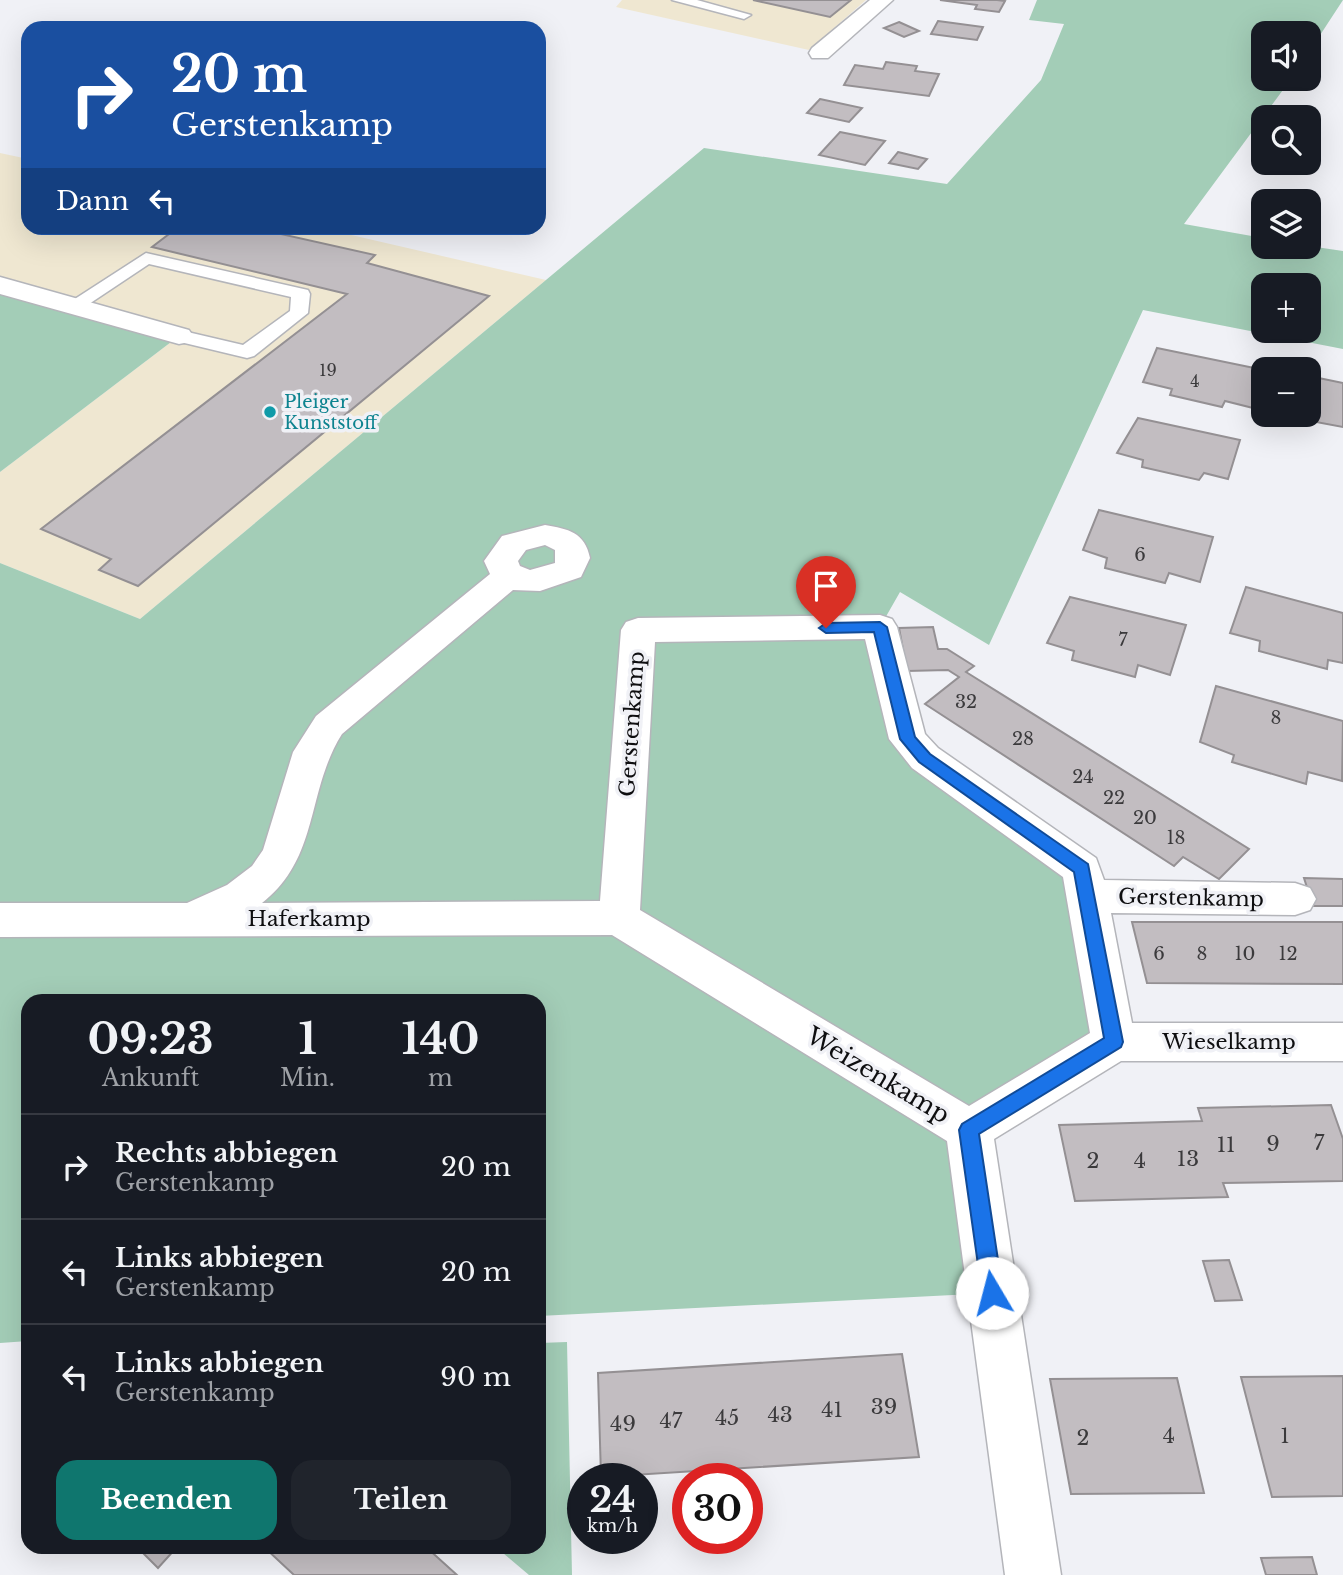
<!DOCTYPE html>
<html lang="de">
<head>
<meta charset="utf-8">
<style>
  body { margin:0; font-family:"Libre Baskerville",serif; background:#20242c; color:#f1f3f6; height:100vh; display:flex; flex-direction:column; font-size:26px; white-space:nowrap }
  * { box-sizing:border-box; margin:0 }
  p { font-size:23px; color:#9ea1a6 }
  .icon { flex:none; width:38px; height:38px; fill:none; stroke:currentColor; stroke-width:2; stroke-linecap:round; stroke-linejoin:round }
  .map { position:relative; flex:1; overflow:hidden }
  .drawer { position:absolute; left:21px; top:994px; width:525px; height:560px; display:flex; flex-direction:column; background:#171b24; border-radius:21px; box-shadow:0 7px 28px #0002 }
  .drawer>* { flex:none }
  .guide { position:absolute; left:21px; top:21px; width:525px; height:214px; border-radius:21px; box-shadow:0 7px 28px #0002; background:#1a4fa0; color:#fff; overflow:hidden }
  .buttons { position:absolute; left:1251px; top:21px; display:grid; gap:14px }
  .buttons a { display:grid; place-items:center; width:70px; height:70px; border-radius:14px; background:#171b24; box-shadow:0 7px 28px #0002; font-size:35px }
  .speed { position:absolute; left:567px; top:1463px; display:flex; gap:14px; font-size:35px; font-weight:700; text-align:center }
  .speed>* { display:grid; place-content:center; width:91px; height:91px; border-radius:50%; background:#171b24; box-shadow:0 7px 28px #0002; line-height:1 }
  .speed small { font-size:18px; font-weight:400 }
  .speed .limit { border:10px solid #d22; background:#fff; color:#111 }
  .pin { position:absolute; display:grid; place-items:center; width:60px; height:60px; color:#fff; margin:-72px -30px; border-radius:50% 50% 50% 0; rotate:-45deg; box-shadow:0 0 7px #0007 }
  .pin .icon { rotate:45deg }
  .me { position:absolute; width:77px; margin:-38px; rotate:352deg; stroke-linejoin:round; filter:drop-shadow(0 0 5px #0008) }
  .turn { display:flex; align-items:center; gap:24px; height:147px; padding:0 35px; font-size:32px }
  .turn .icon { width:91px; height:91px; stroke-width:2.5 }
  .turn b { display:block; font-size:49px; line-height:60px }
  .then { display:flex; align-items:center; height:66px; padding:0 35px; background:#0003; gap:14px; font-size:26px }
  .eta { display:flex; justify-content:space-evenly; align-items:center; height:119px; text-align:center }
  .eta b { font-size:42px; font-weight:700; line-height:49px }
  .action { display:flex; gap:14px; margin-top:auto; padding:14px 35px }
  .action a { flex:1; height:80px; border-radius:21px; background:#0f766e; color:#fff; font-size:28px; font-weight:700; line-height:80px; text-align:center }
  .action a+a { background:#20242c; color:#f1f3f6 }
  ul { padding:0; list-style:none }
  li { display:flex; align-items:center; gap:21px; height:105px; padding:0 35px; border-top:2px solid #363941 }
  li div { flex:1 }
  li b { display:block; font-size:26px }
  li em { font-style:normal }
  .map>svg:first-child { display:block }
</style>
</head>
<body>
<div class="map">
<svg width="1343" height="1575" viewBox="0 0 1343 1575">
  <rect width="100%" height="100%" fill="#f0f1f6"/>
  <g fill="#efe7d1">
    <polygon points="622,0 866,0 809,50 616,7"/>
    <polygon points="0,153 28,159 28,228 321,228 546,280 140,619 0,563 0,472 179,336 0,285"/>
  </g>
  <g fill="#a3cdb7" fill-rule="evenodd">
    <path d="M1037 0H1343L1309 52V33H1264V79H1291L1184 224 1263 238 1264 247 1309 246 1343 251V349L1143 310 989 645 900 592 880 627 908 739 1082 869 1114 1042 969 1130 992 1293 539 1316V1001H28V1341L0 1343V563L140 619 704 148 947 184 1041 80 1064 24 1029 20ZM1264 285H1309V331H1264Z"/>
    <polygon points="0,285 179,336 0,472"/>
    <polygon points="567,1342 572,1575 529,1575 496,1547 539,1547 539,1343"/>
  </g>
  <g fill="#c2bdc1" stroke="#949093" stroke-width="2">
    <polygon points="753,0 851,0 830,17"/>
    <polygon points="940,0 997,0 1005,1 999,12 975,9 977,5"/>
    <polygon points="938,21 983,27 977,40 931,34"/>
    <polygon points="899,22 919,31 904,37 884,28"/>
    <polygon points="886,62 917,66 915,71 939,74 929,96 844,85 855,65 883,69"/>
    <polygon points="820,99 862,108 849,122 807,113"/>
    <polygon points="840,132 885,141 865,165 819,155"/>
    <polygon points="898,152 927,159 918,169 889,163"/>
    <polygon points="177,228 254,228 375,255 367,263 489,296 138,586 99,570 111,559 41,529 347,294 152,247"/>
    <polygon points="1157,348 1264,370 1253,408 1225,401 1222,407 1170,395 1172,389 1143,382"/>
    <polygon points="1309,376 1343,383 1343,427 1316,422 1317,414 1309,412"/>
    <polygon points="1138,418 1240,440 1228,479 1204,473 1199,480 1142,467 1143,460 1117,453"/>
    <polygon points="1099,510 1213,537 1200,582 1169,573 1165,583 1105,568 1107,558 1083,550"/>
    <polygon points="1246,587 1343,613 1343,663 1328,660 1327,669 1259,651 1260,641 1230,633"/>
    <polygon points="1070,597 1186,625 1170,675 1138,665 1135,677 1072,660 1074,651 1047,643"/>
    <polygon points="933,627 938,649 947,649 974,666 966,672 1249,849 1219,879 1183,857 1174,866 925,704 959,677 948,670 907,671 899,628"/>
    <polygon points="1216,686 1343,721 1342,781 1308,772 1306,784 1232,762 1234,755 1200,742"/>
    <polygon points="1304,878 1343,879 1343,906 1313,906"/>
    <polygon points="1132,922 1343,922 1343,984 1147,983"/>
    <polygon points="1331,1105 1343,1139 1343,1181 1223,1183 1228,1197 1075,1201 1059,1125 1202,1121 1198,1108"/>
    <polygon points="1229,1260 1242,1300 1215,1301 1203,1261"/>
    <polygon points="902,1354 919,1457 601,1477 598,1373"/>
    <polygon points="1343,1376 1343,1496 1272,1497 1241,1377"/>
    <polygon points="1177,1378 1204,1493 1071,1494 1050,1379"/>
    <polygon points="137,1547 177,1547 158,1568"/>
    <polygon points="264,1547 426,1547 457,1575 294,1575"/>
    <polygon points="1312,1557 1317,1575 1266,1575 1261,1558"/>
  </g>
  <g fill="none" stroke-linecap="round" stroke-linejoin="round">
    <defs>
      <g id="service">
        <polygon points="672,0 697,0 751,15 744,19"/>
        <polygon points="146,253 308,290 310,294 308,313 254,356 247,358 172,340 169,336 179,330 243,345 290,311 291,297 149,264 80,310 73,312 64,306"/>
      </g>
      <g id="minor">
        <polygon points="870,0 893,0 828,58 812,58 809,53 812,48"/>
        <polygon points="0,277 189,330 193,336 189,342 179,344 0,294"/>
        <path d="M545 525C568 529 585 532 590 558L581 577 540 591 513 590 342 734C306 791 320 858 262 903L600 901 621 630 626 622 638 618 880 615 892 619 897 627 925 734 938 748 1096 858 1104 880 1295 883 1310 888 1316 899 1310 910 1295 915 1111 913 1132 1023H1343V1061H1121L994 1139 1061 1575H1005L947 1141 612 935 0 937V903H187L227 885 252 866 263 850 293 752 316 716 490 574 484 561 502 536ZM545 545 555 550V563L530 570 520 566 518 561 526 550ZM865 639 889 739 912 768 1063 877 1090 1033 969 1106 640 910 655 642Z"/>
      </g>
    </defs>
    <use href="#service" stroke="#b4b5ba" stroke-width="3"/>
    <use href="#minor" stroke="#b4b5ba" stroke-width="3"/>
    <use href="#service" fill="#fff" fill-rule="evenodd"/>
    <use href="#minor" fill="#fff" fill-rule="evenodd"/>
  </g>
  <polygon fill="#1a73e8" stroke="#114b97" stroke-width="2" points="880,622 887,627 915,737 930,754 1088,864 1123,1042 1121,1047 979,1134 1003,1293 1000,1300 992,1303 985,1300 982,1293 959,1130 962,1124 1104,1038 1074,872 919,762 900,739 874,632 826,633 819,628 826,623"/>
  <circle fill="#0f9aa8" stroke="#f0f1f6" stroke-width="2.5" cx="270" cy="412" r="7"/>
  <g text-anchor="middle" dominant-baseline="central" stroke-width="7" stroke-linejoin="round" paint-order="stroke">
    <g font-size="16" fill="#3b3a3c">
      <text x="328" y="370">19</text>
      <text x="1195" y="381">4</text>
    </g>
    <g font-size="18" fill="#0d838f" stroke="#f0f1f6" text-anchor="start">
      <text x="284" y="402">Pleiger<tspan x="284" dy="21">Kunststoff</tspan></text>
    </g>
    <g font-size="18" fill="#3b3a3c">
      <text x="1140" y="555">6</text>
      <text x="1123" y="640">7</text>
      <text x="966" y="702">32</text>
      <text x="1276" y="718">8</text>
      <text x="1023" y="739">28</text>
      <text x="1083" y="777">24</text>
      <text x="1114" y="798">22</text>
      <text x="1145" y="818">20</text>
      <text x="1176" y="838">18</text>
      <text x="1159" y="954">6</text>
      <text x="1202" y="954">8</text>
      <text x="1245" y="954">10</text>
      <text x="1288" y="954">12</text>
    </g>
    <g font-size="21" fill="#0e0e10" stroke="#f0f1f6">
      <text transform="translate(632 724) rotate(-86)">Gerstenkamp</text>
      <text transform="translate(1191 898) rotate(1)">Gerstenkamp</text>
      <text x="309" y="919">Haferkamp</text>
      <text x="1229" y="1042">Wieselkamp</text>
    </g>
    <g font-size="21" fill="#3b3a3c">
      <text x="1319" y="1143">7</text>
      <text x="1273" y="1144">9</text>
      <text x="1226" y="1145">11</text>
      <text x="1188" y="1159">13</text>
      <text x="1093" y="1161">2</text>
      <text x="1140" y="1161">4</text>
      <text x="884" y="1407">39</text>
      <text x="832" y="1410">41</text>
      <text x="780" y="1415">43</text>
      <text x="727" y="1418">45</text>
      <text x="671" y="1421">47</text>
      <text x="623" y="1424">49</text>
      <text x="1169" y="1436">4</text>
      <text x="1285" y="1436">1</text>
      <text x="1083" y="1438">2</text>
    </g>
    <g font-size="24" fill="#0e0e10" stroke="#f0f1f6">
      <text transform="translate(878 1075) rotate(31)">Weizenkamp</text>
    </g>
  </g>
</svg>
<div class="buttons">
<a><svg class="icon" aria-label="sound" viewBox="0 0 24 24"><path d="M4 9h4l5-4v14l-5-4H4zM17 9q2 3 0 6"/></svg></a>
<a><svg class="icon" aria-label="search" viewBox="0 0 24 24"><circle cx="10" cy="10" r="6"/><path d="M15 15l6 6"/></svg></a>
<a><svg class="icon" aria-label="layers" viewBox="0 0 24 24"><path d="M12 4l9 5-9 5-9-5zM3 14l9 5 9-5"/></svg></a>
<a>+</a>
<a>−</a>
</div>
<div class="speed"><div>24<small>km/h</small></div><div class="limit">30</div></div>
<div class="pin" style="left:826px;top:628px;background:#d93025"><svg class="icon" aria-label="arrive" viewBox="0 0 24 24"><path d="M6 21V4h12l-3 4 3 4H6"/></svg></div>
<svg class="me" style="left:992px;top:1293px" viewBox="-20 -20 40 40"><circle r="19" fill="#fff"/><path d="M0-13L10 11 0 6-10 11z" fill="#1a73e8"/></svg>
<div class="guide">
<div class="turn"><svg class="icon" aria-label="right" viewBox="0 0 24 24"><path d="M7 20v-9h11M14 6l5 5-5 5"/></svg><div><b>20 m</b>Gerstenkamp</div></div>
<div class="then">Dann<svg class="icon" aria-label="left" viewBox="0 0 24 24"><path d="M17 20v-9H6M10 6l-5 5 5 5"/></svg></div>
</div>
<section class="drawer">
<div class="eta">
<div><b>09:23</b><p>Ankunft</p></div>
<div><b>1</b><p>Min.</p></div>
<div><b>140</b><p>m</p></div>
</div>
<ul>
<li><svg class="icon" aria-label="right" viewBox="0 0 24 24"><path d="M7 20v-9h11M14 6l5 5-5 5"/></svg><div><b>Rechts abbiegen</b><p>Gerstenkamp</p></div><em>20 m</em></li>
<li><svg class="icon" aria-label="left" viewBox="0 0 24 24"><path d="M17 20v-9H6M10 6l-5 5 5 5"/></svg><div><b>Links abbiegen</b><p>Gerstenkamp</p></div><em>20 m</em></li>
<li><svg class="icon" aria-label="left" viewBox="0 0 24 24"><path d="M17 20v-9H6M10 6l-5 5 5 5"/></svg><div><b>Links abbiegen</b><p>Gerstenkamp</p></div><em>90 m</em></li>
</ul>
<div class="action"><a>Beenden</a><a>Teilen</a></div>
</section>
</div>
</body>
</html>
